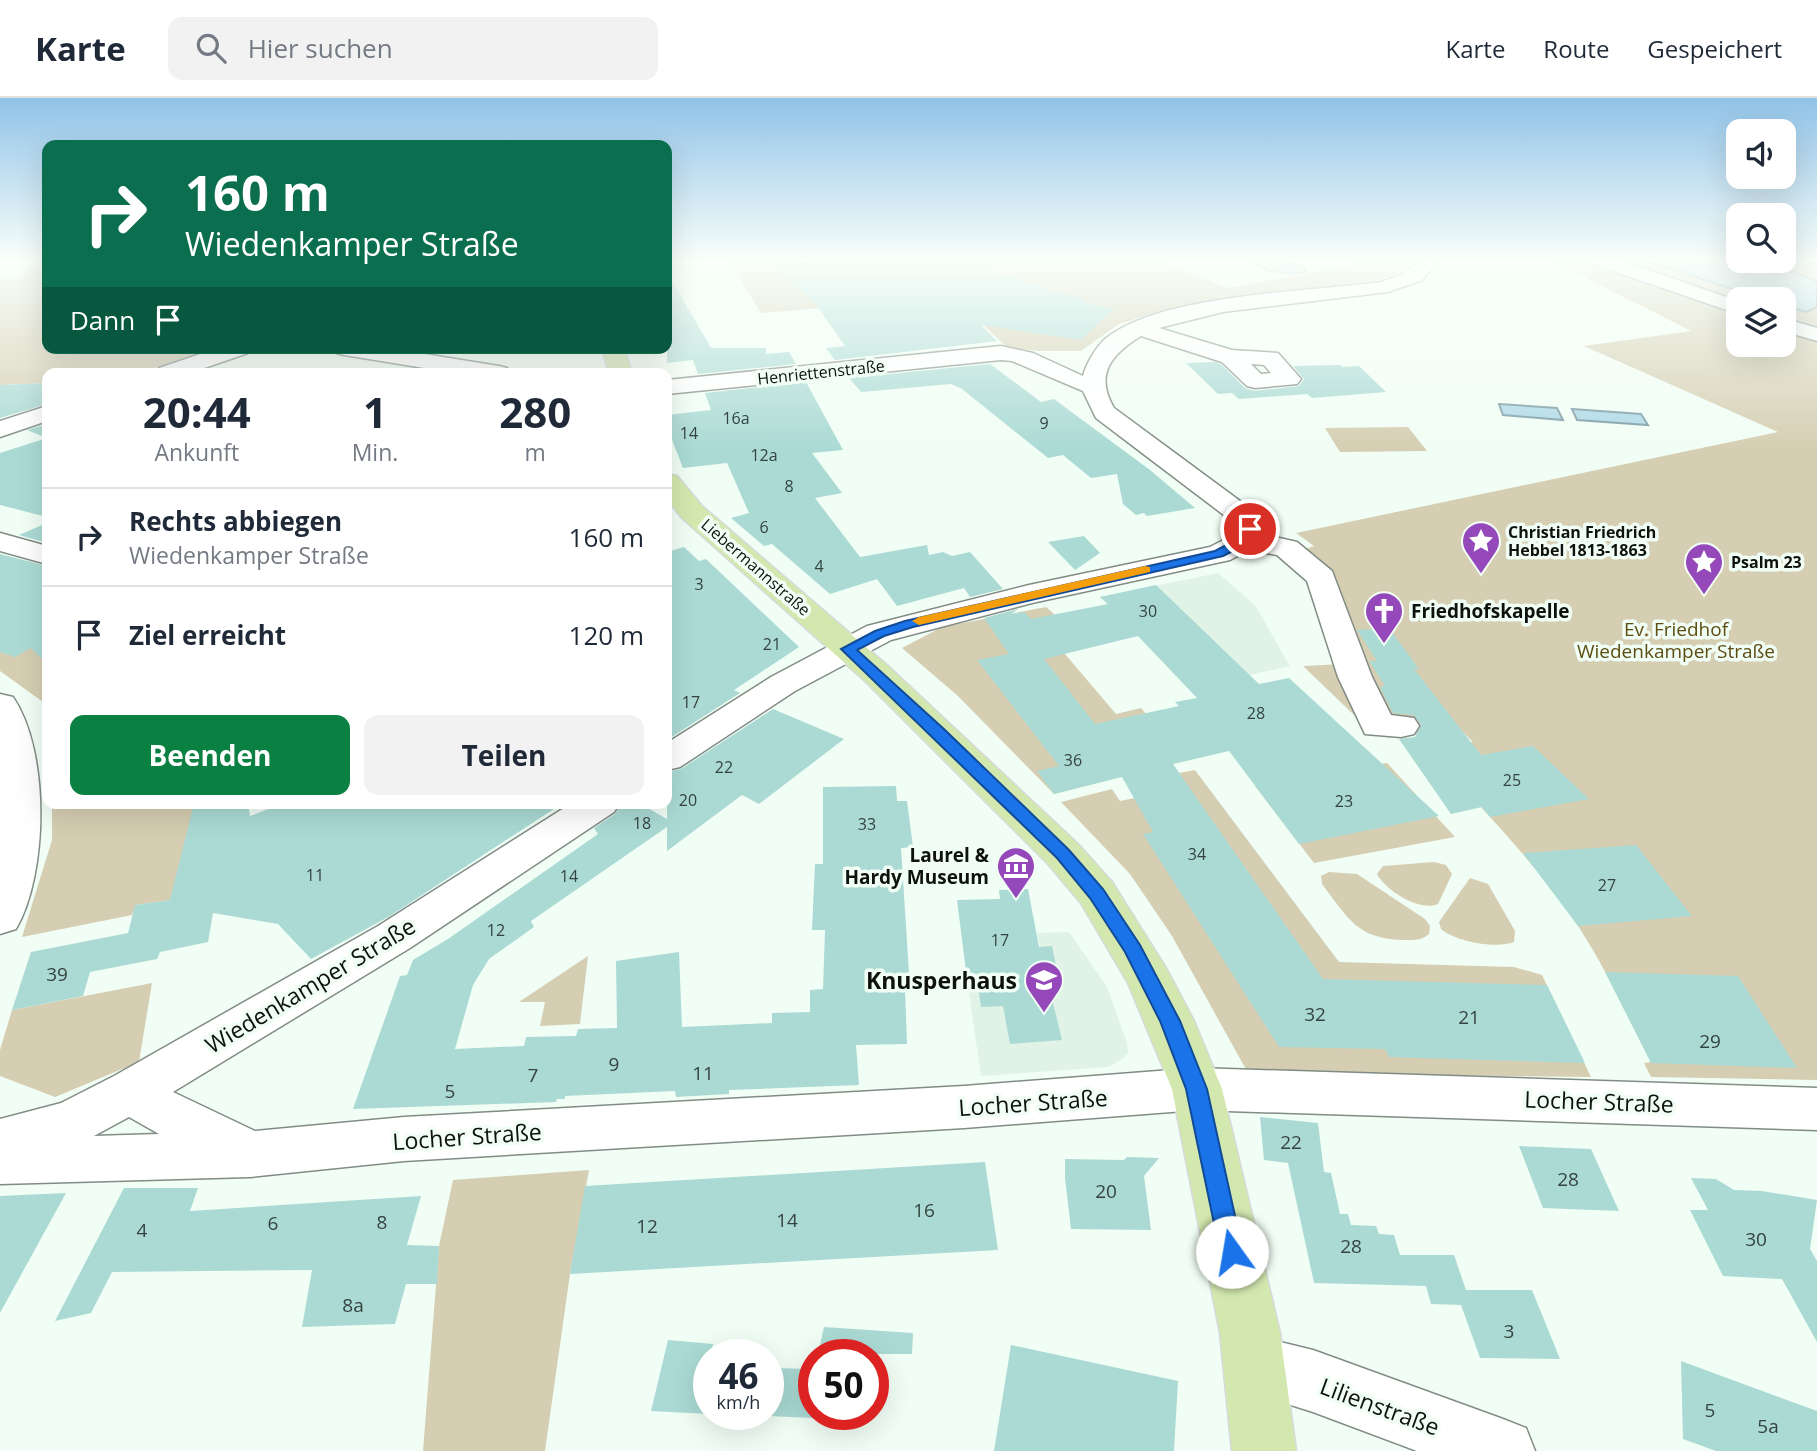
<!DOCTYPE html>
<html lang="de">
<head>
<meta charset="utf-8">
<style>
  body { margin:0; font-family:"Open Sans",sans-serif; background:#f2f2f3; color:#1f2937; height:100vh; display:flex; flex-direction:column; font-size:26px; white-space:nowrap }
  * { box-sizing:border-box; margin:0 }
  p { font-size:23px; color:#747a83 }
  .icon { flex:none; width:38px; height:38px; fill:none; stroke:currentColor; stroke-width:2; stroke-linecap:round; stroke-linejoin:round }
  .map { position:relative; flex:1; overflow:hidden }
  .side { position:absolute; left:42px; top:270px; width:630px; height:441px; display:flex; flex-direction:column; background:#fff; border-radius:14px; box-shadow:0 7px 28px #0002 }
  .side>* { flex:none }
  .top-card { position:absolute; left:42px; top:42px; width:630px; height:214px; border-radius:14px; box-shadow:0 7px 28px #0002; background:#0b6e4f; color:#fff; overflow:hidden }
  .controls { position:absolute; left:1726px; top:21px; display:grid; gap:14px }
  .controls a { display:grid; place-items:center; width:70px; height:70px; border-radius:14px; background:#fff; box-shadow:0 7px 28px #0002; font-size:35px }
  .speed { position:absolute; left:693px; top:1241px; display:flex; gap:14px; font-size:35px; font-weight:700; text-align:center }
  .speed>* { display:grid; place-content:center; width:91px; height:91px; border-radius:50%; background:#fff; box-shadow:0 7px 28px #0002; line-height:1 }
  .speed small { font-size:18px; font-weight:400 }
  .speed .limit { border:10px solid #d22; background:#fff; color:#111 }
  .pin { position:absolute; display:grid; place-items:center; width:60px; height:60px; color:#fff; margin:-30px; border:4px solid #fff; border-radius:50%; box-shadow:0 2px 7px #0007 }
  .me { position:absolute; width:77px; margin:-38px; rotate:347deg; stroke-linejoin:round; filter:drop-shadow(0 0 5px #0008) }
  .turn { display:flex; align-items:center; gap:24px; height:147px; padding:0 28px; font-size:32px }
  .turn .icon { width:91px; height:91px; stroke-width:2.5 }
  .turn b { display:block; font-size:49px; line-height:60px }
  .then { display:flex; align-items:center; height:66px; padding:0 28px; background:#0003; gap:14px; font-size:26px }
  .eta { display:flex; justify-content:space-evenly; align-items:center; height:119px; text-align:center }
  .eta b { font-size:42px; font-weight:700; line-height:49px }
  .cta { display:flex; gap:14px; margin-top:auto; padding:14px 28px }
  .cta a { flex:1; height:80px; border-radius:14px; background:#0b8043; color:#fff; font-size:28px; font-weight:700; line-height:80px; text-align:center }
  .cta a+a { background:#f2f2f3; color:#1f2937 }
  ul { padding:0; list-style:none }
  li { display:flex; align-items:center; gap:21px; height:98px; padding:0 28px; border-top:2px solid #e0e1e3 }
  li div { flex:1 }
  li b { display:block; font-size:26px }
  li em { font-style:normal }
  header { display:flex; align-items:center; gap:42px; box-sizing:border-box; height:98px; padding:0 35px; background:#fff; border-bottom:2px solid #e0e1e3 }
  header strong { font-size:33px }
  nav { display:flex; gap:38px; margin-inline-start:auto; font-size:24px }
  .search { width:490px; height:63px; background:#f2f2f3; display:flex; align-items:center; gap:18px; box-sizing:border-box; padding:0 24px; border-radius:14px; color:#747a83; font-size:26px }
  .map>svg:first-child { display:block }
</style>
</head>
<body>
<header>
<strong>Karte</strong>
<div class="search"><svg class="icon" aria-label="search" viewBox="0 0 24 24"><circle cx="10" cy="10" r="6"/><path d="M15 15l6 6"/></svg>Hier suchen</div>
<nav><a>Karte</a><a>Route</a><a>Gespeichert</a></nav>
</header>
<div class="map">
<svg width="1817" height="1353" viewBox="0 0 1817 1353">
  <rect width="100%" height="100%" fill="#f1fef5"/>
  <g fill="#e0f3e6">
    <polygon points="1218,475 1255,507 1290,568 1189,591 1100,499"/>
    <polygon points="1069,834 1106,887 1127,944 1128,955 1123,961 1109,969 981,978 967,881 1058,876 1052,849 1040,849 1037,835"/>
  </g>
  <g fill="#d5ceb2">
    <polygon points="40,162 47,162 47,250 213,250 139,275 47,275 47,285 0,287 0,181 18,181"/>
    <polygon points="742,162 1161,162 1227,190 1355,166 1356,162 1410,162 1405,171 1388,180 1342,189 1203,204 1158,214 1119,226 1081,253 1038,253 1007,249 971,216 940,200 761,215 730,164"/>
    <path d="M1551 162H1642L1765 201H1738V247H1783V207L1806 214 1817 209V982L1651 979 1644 965 1651 964C1628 919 1607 873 1580 831 1536 765 1481 709 1427 652L1473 644 1462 633 1376 638 1303 568 1343 566 1295 455 1314 448 1296 435 1778 334 1584 248 1691 233Z"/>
    <polygon points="1817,162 1817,183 1763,163"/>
    <polygon points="1408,329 1427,353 1340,354 1325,330"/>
    <polygon points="44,479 47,480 47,620 43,604 0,573 0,502"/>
    <polygon points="1046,509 1055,517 1065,556 1116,616 1141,610 1185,662 1054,696 958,598 902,550 942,529"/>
    <polygon points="1387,665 1455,739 1314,765 1255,688"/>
    <polygon points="1195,672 1339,864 1514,869 1542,877 1591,979 1248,975 1172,838 1130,776 1061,704 1112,691 1120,703 1179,691 1168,677"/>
    <polygon points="52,705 228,705 170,802 136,807 132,817 22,839 52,742"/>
    <path d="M1434 764 1446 767 1452 776 1438 806C1420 814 1386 793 1377 776L1383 768Z"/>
    <path d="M1329 774 1357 776 1425 821 1430 828 1429 836C1421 843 1414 842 1403 842 1357 841 1348 820 1322 786L1321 778Z"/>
    <path d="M1470 780 1488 786 1515 833 1514 844C1497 851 1456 844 1441 831L1439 824Z"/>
    <polygon points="588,858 580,926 540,928 545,904 519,904"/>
    <polygon points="152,885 139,964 55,999 0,978 0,952 12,912"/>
    <polygon points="589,1072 570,1176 545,1353 423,1353 439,1148 453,1082"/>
  </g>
  <g fill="#afdae8" stroke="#7f9ea7" stroke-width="2">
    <path d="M1248 162H1280L1306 170 1305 174C1287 178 1261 173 1248 162Z"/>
    <polygon points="1642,162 1763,163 1817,183 1817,209 1806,214 1783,207 1783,201 1765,201"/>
    <polygon points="1499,306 1557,310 1563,322 1503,317"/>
    <polygon points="1572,311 1641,316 1648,327 1577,322"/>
  </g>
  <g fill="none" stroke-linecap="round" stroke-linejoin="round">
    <polygon fill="#7f9ea7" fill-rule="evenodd" points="1805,162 1817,164 1817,168 1805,163"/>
  </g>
  <g fill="#abdad4" fill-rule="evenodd">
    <polygon points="813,162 988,162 989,172 1051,192 1049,193 1087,201 1083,204 1114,211 1081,242 981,227 997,243 835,262 826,250 845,248 817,208 774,169"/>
    <polygon points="667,174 711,250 766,250 766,256 789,254 796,266 698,276 693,262 667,265"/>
    <polygon points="1215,264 1221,266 1245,290 1254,293 1299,288 1304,281 1293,268 1340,267 1343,269 1359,268 1386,294 1312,300 1307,296 1239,301 1232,295 1218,296 1186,265"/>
    <polygon points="990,266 1041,304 1054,301 1150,372 1195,410 1147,418 1144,415 1136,417 1123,406 1117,376 1091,380 1063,357 1048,360 962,291 951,286 861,294 849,280"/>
    <polygon points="806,284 843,352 812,355 842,395 815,400 860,459 927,447 929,457 943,454 952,458 970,454 1003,491 970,499 964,490 897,508 877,481 830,496 772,446 764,448 731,420 749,415 727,365 683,370 667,329 667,317 711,312 705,295"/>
    <polygon points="47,285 47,306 0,320 0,287"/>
    <polygon points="47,326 47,419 0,407 0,355 47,340 27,332"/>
    <polygon points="47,425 47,445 19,437"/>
    <polygon points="1084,438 1100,455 1075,472 1048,444"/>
    <polygon points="684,449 699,463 706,461 799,549 734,592 740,595 667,642 667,454"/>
    <polygon points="0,456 47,468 47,566 31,550 15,559 0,554"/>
    <path d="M1156 487 1259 586 1289 580 1439 718 1299 746 1229 653 1173 666 1323 881 1547 887 1585 965 1389 959 1385 951 1279 949 1143 736 1153 734 1122 679 1054 696 1037 673 1059 668 977 562 1009 556 984 520 1018 511 1011 516 1024 514 1031 521 1108 506 1100 499ZM1138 538 1197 600 1175 604 1179 608 1095 626 1044 561Z"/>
    <polygon points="1389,530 1419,571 1414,571 1481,657 1533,648 1589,701 1490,719 1482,709 1451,716 1399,641 1415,639 1421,627 1414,617 1393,615 1380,589 1385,588 1369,563 1377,563 1357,532"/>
    <polygon points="773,611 844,641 759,706 742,697 667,753 667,729 531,823 534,829 489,861 473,887 455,951 524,948 526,939 576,938 578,931 617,930 616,863 679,854 682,929 772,925 772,915 810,914 810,892 823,891 825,832 812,832 815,766 823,766 823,689 896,688 897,703 907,703 913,749 901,750 910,891 905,891 907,946 856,947 859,987 729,992 729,996 676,999 675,993 565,998 565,1001 557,1001 556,1004 353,1011 400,878 407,877 413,862 448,841 598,736 594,730 615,716 622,705 639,705 667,721 667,674 681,671"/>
    <polygon points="194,705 248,705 250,718 284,705 563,705 390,818 311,861 278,826 213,815 208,844 160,854 157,861 90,874 83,898 12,912 31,854 128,835 135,807 170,802"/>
    <polygon points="1636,747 1692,818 1578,828 1523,755"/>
    <polygon points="1028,791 1039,849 1052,848 1058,876 1046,876 1062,942 1010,946 1003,908 981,909 977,880 967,881 957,802 1000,801 999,792"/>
    <polygon points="1605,874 1738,878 1797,970 1651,965"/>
    <polygon points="1260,1019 1318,1025 1324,1074 1331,1075 1340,1116 1348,1116 1351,1127 1376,1128 1379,1136 1394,1137 1400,1157 1454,1157 1466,1192 1532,1192 1560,1261 1480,1260 1461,1207 1431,1206 1426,1188 1314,1185 1288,1065 1264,1062"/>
    <polygon points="1519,1048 1591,1051 1619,1113 1543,1110"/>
    <polygon points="1127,1059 1159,1060 1144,1078 1151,1132 1071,1131 1065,1080 1065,1061 1124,1062"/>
    <polygon points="985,1064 998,1152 570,1176 585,1088"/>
    <polygon points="1691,1080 1716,1081 1734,1092 1762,1093 1817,1102 1810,1151 1817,1163 1817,1244 1782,1181 1723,1178 1690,1112 1708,1112"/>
    <polygon points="124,1090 198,1090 190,1113 421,1098 407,1147 439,1148 437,1186 406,1186 395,1226 302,1229 312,1172 112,1174 91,1215 55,1223"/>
    <polygon points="66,1095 0,1215 0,1098"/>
    <polygon points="824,1229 913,1235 912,1256 818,1256"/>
    <polygon points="668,1242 713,1246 711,1256 709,1256 709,1316 651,1313"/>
    <polygon points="1011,1247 1178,1283 1174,1353 994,1353"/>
    <polygon points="1681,1263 1817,1313 1817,1353 1716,1353 1683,1341"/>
    <polygon points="768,1270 814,1271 814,1320 768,1318"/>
  </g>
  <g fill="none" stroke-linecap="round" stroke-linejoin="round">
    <defs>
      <g id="minor">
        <path d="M1421 162H1440L1422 182 1388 194 1223 214 1159 230 1232 252 1278 255 1301 281 1297 286 1255 290 1247 288 1222 264 1141 238C1112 256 1094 276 1114 310L1255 414 1264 431 1262 436 1297 444 1332 473 1372 579 1391 617 1414 620 1419 628 1414 636 1401 639 1365 636 1338 579 1307 483 1277 457 1249 452 1230 462 1032 505 891 542 795 593 680 669 667 672V645L771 579 867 528 1029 487 1210 449 1233 437 1236 431 1233 424 1096 320 1083 293 1012 263 1001 262 667 296V282L1001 248 1033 255 1083 278C1086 266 1096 249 1105 241 1159 196 1309 194 1381 184L1402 177ZM1251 266 1264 267 1271 275 1261 276Z"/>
        <polygon points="1591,162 1619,162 1738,203 1738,216 1593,166"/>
        <polygon points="1783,220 1817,230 1817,243 1783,233"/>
        <polygon points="218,250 251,250 248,255 190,275 156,275 159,270"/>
        <polygon points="333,250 387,250 499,268 507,270 510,275 455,275 344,257 336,255"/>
        <polygon points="47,308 47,323 0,339 0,323"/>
        <polygon points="0,435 47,448 47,466 0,453"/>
        <path d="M0 596 13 599C50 653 48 776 16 831L0 836Z"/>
        <path d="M572 705H620L614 714 410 850 173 994 255 1033 404 1019 964 988 1197 970 1817 990V1032L1197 1012 964 1030 404 1063 250 1079 0 1086V1021L61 1005 114 978 378 828ZM129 1019 159 1036 94 1038Z"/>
        <polygon points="1256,1238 1313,1252 1503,1321 1526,1330 1535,1353 1417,1353 1313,1314 1234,1289 1225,1268 1234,1247"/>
      </g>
      <g id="major">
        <polygon points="602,250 624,250 632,275 609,275"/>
        <polygon points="667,376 677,378 702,408 889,569 1078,746 1112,784 1166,870 1194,923 1222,991 1280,1235 1296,1353 1232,1353 1220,1235 1172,991 1128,885 1081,805 1048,766 865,583 682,420 667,401"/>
      </g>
    </defs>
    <use href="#minor" stroke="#808c84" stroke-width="3"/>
    <use href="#major" stroke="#d8d9d9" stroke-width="3"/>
    <use href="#minor" fill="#fff" fill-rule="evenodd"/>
    <use href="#major" fill="#d3e8af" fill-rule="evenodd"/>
  </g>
  <linearGradient id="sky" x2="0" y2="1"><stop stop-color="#91c3e8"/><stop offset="0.46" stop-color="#f9fffa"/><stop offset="1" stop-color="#f9fffa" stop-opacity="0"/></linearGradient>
  <rect width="1817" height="352" fill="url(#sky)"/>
  <polygon fill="#1a73e8" stroke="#114b97" stroke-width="2" points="1250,427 1256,431 1249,445 1223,458 913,529 884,538 857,552 945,632 1069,752 1103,791 1140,847 1180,923 1207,991 1243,1154 1240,1162 1232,1165 1223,1162 1220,1154 1186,991 1160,923 1125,854 1090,800 1057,760 841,551 875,533 905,523 1215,453 1240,440 1246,428"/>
  <polygon fill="#f59e0b" points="1145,468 1150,469 1150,474 919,527 912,523 919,519"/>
  <defs>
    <symbol id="sight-pin" viewBox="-11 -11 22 30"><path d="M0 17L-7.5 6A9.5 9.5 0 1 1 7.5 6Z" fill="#9548b9" stroke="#f1fef5"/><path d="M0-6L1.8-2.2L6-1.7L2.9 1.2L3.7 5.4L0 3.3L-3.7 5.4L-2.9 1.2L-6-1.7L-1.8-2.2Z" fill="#fff"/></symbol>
    <symbol id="church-pin" viewBox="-11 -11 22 30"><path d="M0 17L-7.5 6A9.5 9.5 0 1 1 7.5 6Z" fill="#9548b9" stroke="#f1fef5"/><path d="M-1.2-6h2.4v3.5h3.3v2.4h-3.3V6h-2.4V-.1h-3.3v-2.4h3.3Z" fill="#fff"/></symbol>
    <symbol id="museum-pin" viewBox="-11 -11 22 30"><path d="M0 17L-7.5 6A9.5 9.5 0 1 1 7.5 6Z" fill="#9548b9" stroke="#f1fef5"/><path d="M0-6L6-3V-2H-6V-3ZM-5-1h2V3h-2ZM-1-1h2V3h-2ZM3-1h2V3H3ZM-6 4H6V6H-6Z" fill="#fff"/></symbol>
    <symbol id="school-pin" viewBox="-11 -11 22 30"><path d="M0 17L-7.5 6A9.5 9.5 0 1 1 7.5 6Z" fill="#9548b9" stroke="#f1fef5"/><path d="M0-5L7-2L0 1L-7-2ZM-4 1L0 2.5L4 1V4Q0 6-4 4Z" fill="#fff"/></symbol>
  </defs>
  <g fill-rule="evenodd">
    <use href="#sight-pin" x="1459" y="421" width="44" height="60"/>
    <use href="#sight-pin" x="1682" y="442" width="44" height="60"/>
    <use href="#church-pin" x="1362" y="491" width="44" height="60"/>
    <use href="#museum-pin" x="994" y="746" width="44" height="60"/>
    <use href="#school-pin" x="1022" y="860" width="44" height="60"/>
  </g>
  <g text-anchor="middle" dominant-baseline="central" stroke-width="7" stroke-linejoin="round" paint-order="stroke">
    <g font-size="16" fill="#0e120f" stroke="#f1fef5">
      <text transform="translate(821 274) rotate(-6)">Henriettenstraße</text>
      <text transform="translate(756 469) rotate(41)">Liebermannstraße</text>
    </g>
    <g font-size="16" fill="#354440">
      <text x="736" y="320">16a</text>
      <text x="1044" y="325">9</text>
      <text x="689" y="335">14</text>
      <text x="764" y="357">12a</text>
      <text x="789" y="388">8</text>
      <text x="764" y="429">6</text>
      <text x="819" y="468">4</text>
      <text x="699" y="486">3</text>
      <text x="1148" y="513">30</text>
      <text x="772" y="546">21</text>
      <text x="691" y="604">17</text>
      <text x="1256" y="615">28</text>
      <text x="1073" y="662">36</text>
      <text x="724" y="669">22</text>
      <text x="1512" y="682">25</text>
      <text x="688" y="702">20</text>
      <text x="1344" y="703">23</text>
      <text x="642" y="725">18</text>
      <text x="867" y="726">33</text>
      <text x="1197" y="756">34</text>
      <text x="315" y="777">11</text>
      <text x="569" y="778">14</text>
      <text x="1607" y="787">27</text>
      <text x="496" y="832">12</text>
      <text x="1000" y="842">17</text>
    </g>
    <g font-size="16" font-weight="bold" fill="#0e120f" stroke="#f1fef5" text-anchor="start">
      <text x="1508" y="434">Christian Friedrich<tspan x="1508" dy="18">Hebbel 1813-1863</tspan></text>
      <text x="1731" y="464">Psalm 23</text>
    </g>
    <g font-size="19" font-weight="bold" fill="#0e120f" stroke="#f1fef5" text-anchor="start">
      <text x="1411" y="513">Friedhofskapelle</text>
      <text x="989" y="757" text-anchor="end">Laurel &amp;<tspan x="989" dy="22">Hardy Museum</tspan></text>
    </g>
    <g font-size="19" fill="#5d4d11" stroke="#f1fef5">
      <text x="1676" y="531">Ev. Friedhof<tspan x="1676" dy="22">Wiedenkamper Straße</tspan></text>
    </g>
    <g font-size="19" fill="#354440">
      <text x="57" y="876">39</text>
      <text x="1315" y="916">32</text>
      <text x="1469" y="919">21</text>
      <text x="1710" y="943">29</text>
      <text x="614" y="966">9</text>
      <text x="703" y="975">11</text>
      <text x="533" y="977">7</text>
      <text x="450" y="993">5</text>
      <text x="1291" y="1044">22</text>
      <text x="1568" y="1081">28</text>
      <text x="1106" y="1093">20</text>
      <text x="924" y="1112">16</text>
      <text x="787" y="1122">14</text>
      <text x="382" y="1124">8</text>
      <text x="273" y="1125">6</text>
      <text x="647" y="1128">12</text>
      <text x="142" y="1132">4</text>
      <text x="1756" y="1141">30</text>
      <text x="1351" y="1148">28</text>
      <text x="353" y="1207">8a</text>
      <text x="1509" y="1233">3</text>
      <text x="1710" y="1312">5</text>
      <text x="1768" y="1328">5a</text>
    </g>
    <g font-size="23" font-weight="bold" fill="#0e120f" stroke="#f1fef5" text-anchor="end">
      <text x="1017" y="882">Knusperhaus</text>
    </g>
    <g font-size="23" fill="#0e120f" stroke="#f1fef5">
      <text transform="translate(310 887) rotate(-31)">Wiedenkamper Straße</text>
      <text transform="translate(1599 1003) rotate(2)">Locher Straße</text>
      <text transform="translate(1033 1004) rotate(-4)">Locher Straße</text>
      <text transform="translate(467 1038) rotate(-4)">Locher Straße</text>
      <text transform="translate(1380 1308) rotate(20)">Lilienstraße</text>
    </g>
  </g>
</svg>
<div class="controls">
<a><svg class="icon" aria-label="sound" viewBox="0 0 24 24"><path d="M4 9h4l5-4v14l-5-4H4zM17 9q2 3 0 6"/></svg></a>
<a><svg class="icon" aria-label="search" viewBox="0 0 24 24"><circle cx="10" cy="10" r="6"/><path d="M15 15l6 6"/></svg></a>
<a><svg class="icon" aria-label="layers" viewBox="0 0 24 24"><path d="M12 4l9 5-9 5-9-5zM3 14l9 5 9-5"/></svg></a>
</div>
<div class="speed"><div>46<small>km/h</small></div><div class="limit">50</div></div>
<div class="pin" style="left:1250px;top:431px;background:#d93025"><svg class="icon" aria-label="arrive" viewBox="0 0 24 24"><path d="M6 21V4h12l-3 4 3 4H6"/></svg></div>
<svg class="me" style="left:1232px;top:1154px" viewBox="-20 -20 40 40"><circle r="19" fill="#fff"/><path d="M0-13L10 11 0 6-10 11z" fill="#1a73e8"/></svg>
<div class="top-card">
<div class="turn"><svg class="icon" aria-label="right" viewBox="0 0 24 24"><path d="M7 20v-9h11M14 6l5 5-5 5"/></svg><div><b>160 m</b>Wiedenkamper Straße</div></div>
<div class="then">Dann<svg class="icon" aria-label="arrive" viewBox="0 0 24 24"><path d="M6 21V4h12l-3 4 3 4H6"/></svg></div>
</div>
<section class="side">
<div class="eta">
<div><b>20:44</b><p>Ankunft</p></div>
<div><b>1</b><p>Min.</p></div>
<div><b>280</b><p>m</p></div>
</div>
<ul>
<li><svg class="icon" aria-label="right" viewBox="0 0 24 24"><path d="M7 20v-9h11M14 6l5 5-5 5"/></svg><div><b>Rechts abbiegen</b><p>Wiedenkamper Straße</p></div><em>160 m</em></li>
<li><svg class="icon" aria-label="arrive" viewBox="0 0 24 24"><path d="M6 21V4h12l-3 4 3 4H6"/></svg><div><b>Ziel erreicht</b></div><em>120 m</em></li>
</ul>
<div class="cta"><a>Beenden</a><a>Teilen</a></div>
</section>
</div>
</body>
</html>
